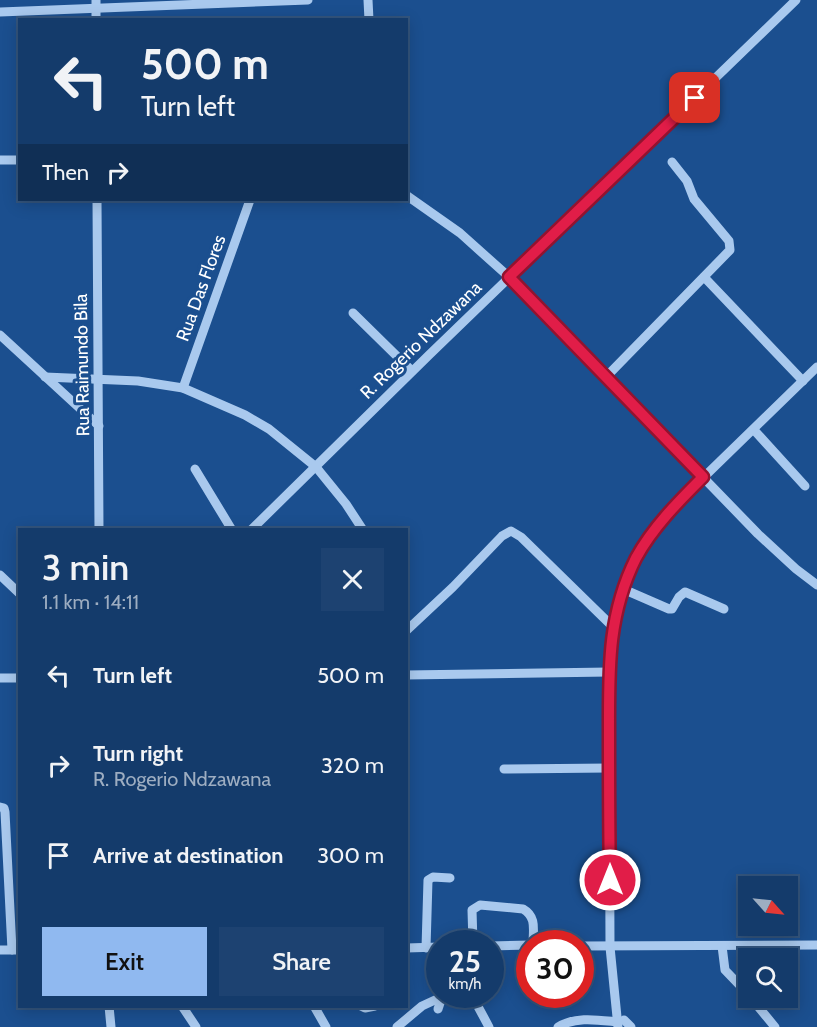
<!DOCTYPE html>
<html lang="en">
<head>
<meta charset="utf-8">
<style>
  body { margin:0; font-family:Cabin,sans-serif; background:#1d4271; color:#f1f3f6; height:100vh; display:flex; flex-direction:column; font-size:22px; white-space:nowrap }
  * { box-sizing:border-box; margin:0 }
  p { font-size:20px; color:#9dadc1 }
  .icon { flex:none; width:33px; height:33px; fill:none; stroke:currentColor; stroke-width:2; stroke-linecap:round; stroke-linejoin:round }
  .map { position:relative; flex:1; overflow:hidden }
  .sheet { position:absolute; left:18px; top:528px; width:390px; height:480px; display:flex; flex-direction:column; background:#143b6b; border-radius:0px; box-shadow:0 3px 15px #0003,0 0 0 2px #33557e }
  .sheet>* { flex:none }
  .hud { position:absolute; left:18px; top:18px; width:390px; height:183px; border-radius:0px; box-shadow:0 3px 15px #0003,0 0 0 2px #33557e; background:#143b6b; color:#f1f3f6; overflow:hidden }
  .needle { width:39px; rotate:117deg }
  .controls { position:absolute; left:738px; top:876px; display:grid; gap:12px }
  .controls a { display:grid; place-items:center; width:60px; height:60px; border-radius:0px; background:#143b6b; box-shadow:0 3px 15px #0003,0 0 0 2px #33557e; font-size:30px }
  .speed { position:absolute; left:426px; top:930px; display:flex; gap:12px; font-size:30px; font-weight:700; text-align:center }
  .speed>* { display:grid; place-content:center; width:78px; height:78px; border-radius:50%; background:#143b6b; box-shadow:0 3px 15px #0003,0 0 0 2px #33557e; line-height:1 }
  .speed small { font-size:15px; font-weight:400 }
  .speed .limit { border:9px solid #d22; background:#fff; color:#111 }
  .pin { position:absolute; display:grid; place-items:center; width:51px; height:51px; color:#fff; margin:-26px; border-radius:12px; box-shadow:0 3px 9px #0006 }
  .me { position:absolute; width:66px; margin:-33px; rotate:0deg; stroke-linejoin:round; filter:drop-shadow(0 0 4px #0008) }
  .turn { display:flex; align-items:center; gap:21px; height:126px; padding:0 24px; font-size:27px }
  .turn .icon { width:78px; height:78px; stroke-width:2.5 }
  .turn b { display:block; font-size:42px; line-height:51px }
  .then { display:flex; align-items:center; height:57px; padding:0 24px; background:#0003; gap:12px; font-size:22px }
  .round { display:grid; place-items:center; flex:none; width:63px; height:63px; border-radius:0px; background:#1d4271 }
  .headline { display:flex; align-items:center; justify-content:space-between; height:102px; padding:0 24px }
  h1 { font-size:36px; font-weight:600; line-height:45px }
  .button { display:flex; gap:12px; margin-top:auto; padding:12px 24px }
  .button a { flex:1; height:69px; border-radius:0px; background:#90b9f0; color:#111; font-size:24px; font-weight:600; line-height:69px; text-align:center }
  .button a+a { background:#1d4271; color:#f1f3f6 }
  ul { padding:0; list-style:none }
  li { display:flex; align-items:center; gap:18px; height:90px; padding:0 24px }
  li div { flex:1 }
  li b { display:block; font-size:22px }
  li em { font-style:normal }
  .map>svg:first-child { display:block }
</style>
</head>
<body>
<div class="map">
<svg width="817" height="1027" viewBox="0 0 817 1027">
  <rect width="100%" height="100%" fill="#1b4f8f"/>
  <g fill="none" stroke-linecap="round" stroke-linejoin="round">
    <g stroke="#a9c9ee" stroke-width="9">
      <polyline points="96,0 96,20"/>
      <polyline points="368,0 369,20"/>
      <polyline points="0,12 308,0"/>
      <polyline points="0,160 20,160"/>
      <polyline points="406,195 460,233 509,277 758,534 796,569 817,585"/>
      <polyline points="97,200 99,530"/>
      <polyline points="704,277 803,381"/>
      <polyline points="353,313 412,371"/>
      <polyline points="0,335 99,426"/>
      <polyline points="45,377 138,381 183,388 245,415 269,429 316,467 346,504 363,530"/>
      <polyline points="606,377 730,250 729,241 694,199 687,181 672,162"/>
      <polyline points="183,388 250,200"/>
      <polyline points="754,430 805,486"/>
      <polyline points="195,469 232,530"/>
      <polyline points="251,530 429,355 796,0"/>
      <polyline points="0,575 20,594"/>
      <polyline points="623,589 669,609 672,609 679,597 685,592 724,609"/>
      <polyline points="406,631 453,587 502,536 511,531 521,537 612,626"/>
      <polyline points="406,675 609,672"/>
      <polyline points="0,678 20,678"/>
      <polyline points="504,769 609,768"/>
      <polyline points="0,807 4,808 5,812 12,950"/>
      <path d="M473 944 472 910 480 905 523 909C537 917 533 930 533 944"/>
      <polyline points="490,946 530,945"/>
      <polyline points="580,946 817,945"/>
      <polyline points="722,946 725,970 748,994"/>
      <polyline points="406,948 440,947"/>
      <polyline points="426,948 428,880 433,877 450,878"/>
      <polyline points="0,950 20,950"/>
      <polyline points="463,994 474,999 489,1027"/>
      <polyline points="751,998 775,1027"/>
      <polyline points="109,1006 111,1027"/>
      <polyline points="182,1006 196,1027"/>
      <polyline points="314,1006 326,1027"/>
      <polyline points="361,1006 365,1008 375,1006"/>
      <polyline points="438,1009 442,997"/>
      <polyline points="624,1020 631,1027"/>
      <polyline points="397,1027 422,1006 448,994"/>
      <path d="M558 1027C576 1016 598 1020 618 1022"/>
      <polyline points="618,1027 610,947 609,672 612,626 623,589 637,558 670,510 817,367"/>
    </g>
  </g>
  <g fill="none" stroke-linecap="round" stroke-linejoin="round">
    <defs>
      <path id="route" d="M610 880C609 831 609 782 609 733 609 671 607 616 636 558 653 527 678 502 703 477L509 277 695 98"/>
    </defs>
    <use href="#route" stroke="#92132f" stroke-width="15"/>
    <use href="#route" stroke="#e11d48" stroke-width="10"/>
  </g>
  <g text-anchor="middle" dominant-baseline="central" stroke-width="6" stroke-linejoin="round" paint-order="stroke">
    <g font-size="18" fill="#fff" stroke="#1b4f8f">
      <text transform="translate(201 288) rotate(-70)">Rua Das Flores</text>
      <text transform="translate(421 340) rotate(-44)">R. Rogerio Ndzawana</text>
      <text transform="translate(82 365) rotate(-91)">Rua Raimundo Bila</text>
    </g>
  </g>
</svg>
<div class="controls">
<a><svg class="needle" viewBox="-14 -14 28 28"><path d="M0-13l5 13h-10z" fill="#e53935"/><path d="M0 13l5-13h-10z" fill="#9dadc1"/></svg></a>
<a><svg class="icon" aria-label="search" viewBox="0 0 24 24"><circle cx="10" cy="10" r="6"/><path d="M15 15l6 6"/></svg></a>
</div>
<div class="speed"><div>25<small>km/h</small></div><div class="limit">30</div></div>
<div class="pin" style="left:695px;top:98px;background:#d93025"><svg class="icon" aria-label="arrive" viewBox="0 0 24 24"><path d="M6 21V4h12l-3 4 3 4H6"/></svg></div>
<svg class="me" style="left:610px;top:880px" viewBox="-20 -20 40 40"><circle r="17" fill="#e11d48" stroke="#fff" stroke-width="3"/><path d="M0-11L8 9 0 5-8 9z" fill="#fff"/></svg>
<div class="hud">
<div class="turn"><svg class="icon" aria-label="left" viewBox="0 0 24 24"><path d="M17 20v-9H6M10 6l-5 5 5 5"/></svg><div><b>500 m</b>Turn left</div></div>
<div class="then">Then<svg class="icon" aria-label="right" viewBox="0 0 24 24"><path d="M7 20v-9h11M14 6l5 5-5 5"/></svg></div>
</div>
<section class="sheet">
<div class="headline"><div><h1>3 min</h1><p>1.1 km · 14:11</p></div><a class="round"><svg class="icon" aria-label="close" viewBox="0 0 24 24"><path d="M6 6l12 12M18 6L6 18"/></svg></a></div>
<ul>
<li><svg class="icon" aria-label="left" viewBox="0 0 24 24"><path d="M17 20v-9H6M10 6l-5 5 5 5"/></svg><div><b>Turn left</b></div><em>500 m</em></li>
<li><svg class="icon" aria-label="right" viewBox="0 0 24 24"><path d="M7 20v-9h11M14 6l5 5-5 5"/></svg><div><b>Turn right</b><p>R. Rogerio Ndzawana</p></div><em>320 m</em></li>
<li><svg class="icon" aria-label="arrive" viewBox="0 0 24 24"><path d="M6 21V4h12l-3 4 3 4H6"/></svg><div><b>Arrive at destination</b></div><em>300 m</em></li>
</ul>
<div class="button"><a>Exit</a><a>Share</a></div>
</section>
</div>
</body>
</html>
